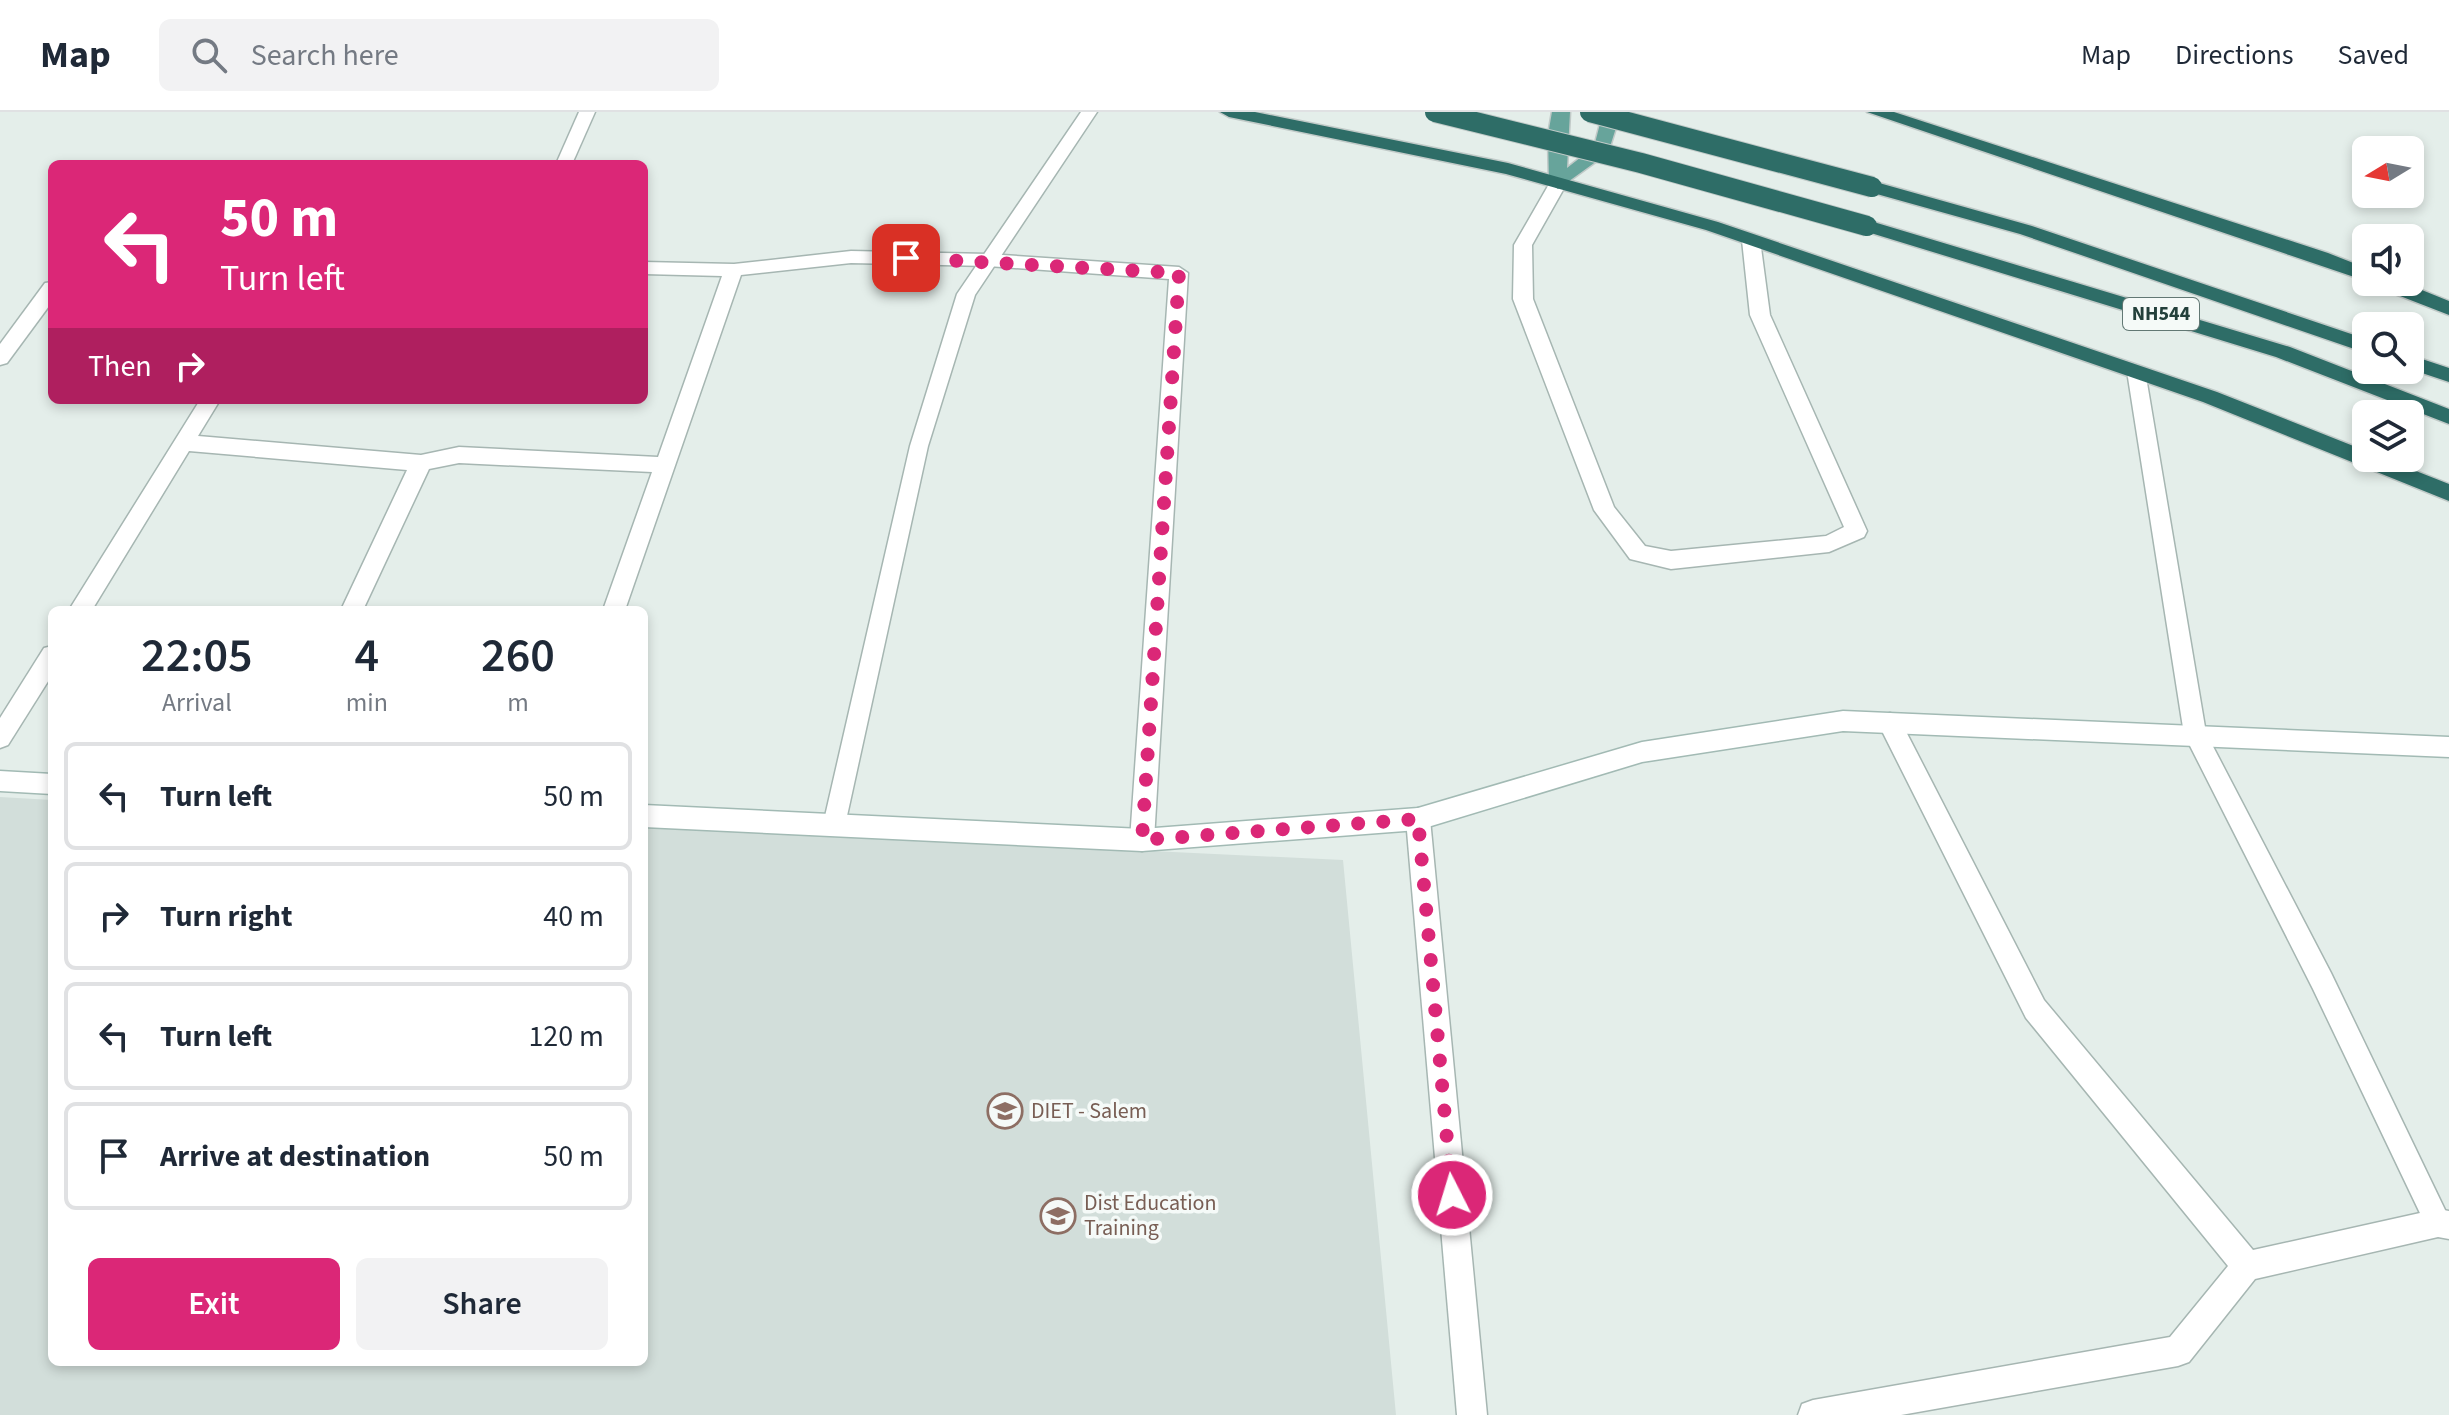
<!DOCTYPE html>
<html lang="en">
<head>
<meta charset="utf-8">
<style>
  body { margin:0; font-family:"Source Sans 3",sans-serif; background:#f2f2f3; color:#1f2937; height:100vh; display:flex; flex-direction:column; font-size:30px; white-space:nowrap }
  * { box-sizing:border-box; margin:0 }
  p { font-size:26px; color:#747a83 }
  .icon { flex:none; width:44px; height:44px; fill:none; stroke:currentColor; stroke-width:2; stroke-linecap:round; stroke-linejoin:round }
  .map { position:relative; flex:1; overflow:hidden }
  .drawer { position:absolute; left:48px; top:494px; width:600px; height:760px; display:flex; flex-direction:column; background:#fff; border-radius:12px; box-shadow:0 4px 12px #0003 }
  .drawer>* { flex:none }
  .hud { position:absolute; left:48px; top:48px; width:600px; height:244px; border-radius:12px; box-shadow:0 4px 12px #0003; background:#db2777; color:#fff; overflow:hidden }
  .needle { width:52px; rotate:260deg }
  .controls { position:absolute; left:2352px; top:24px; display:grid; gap:16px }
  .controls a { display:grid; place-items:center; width:72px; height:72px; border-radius:12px; background:#fff; box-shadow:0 4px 12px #0003; font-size:40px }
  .pin { position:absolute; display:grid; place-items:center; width:68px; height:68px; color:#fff; margin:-34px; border-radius:16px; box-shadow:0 4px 12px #0006 }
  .me { position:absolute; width:88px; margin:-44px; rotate:355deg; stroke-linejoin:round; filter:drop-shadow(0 0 6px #0008) }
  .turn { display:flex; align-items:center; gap:28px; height:168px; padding:0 40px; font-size:36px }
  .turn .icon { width:104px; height:104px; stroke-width:2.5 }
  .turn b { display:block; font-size:56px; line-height:68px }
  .then { display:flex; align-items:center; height:76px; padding:0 40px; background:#0003; gap:16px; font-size:30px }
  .eta { display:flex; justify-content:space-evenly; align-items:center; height:136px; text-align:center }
  .eta b { font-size:48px; font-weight:600; line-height:56px }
  .button { display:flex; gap:16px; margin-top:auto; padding:16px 40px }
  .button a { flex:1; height:92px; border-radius:12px; background:#db2777; color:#fff; font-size:32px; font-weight:600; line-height:92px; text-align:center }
  .button a+a { background:#f2f2f3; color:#1f2937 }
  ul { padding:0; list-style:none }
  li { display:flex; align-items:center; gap:24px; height:108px; margin:0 16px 12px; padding:0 24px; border:4px solid #e0e1e3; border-radius:12px }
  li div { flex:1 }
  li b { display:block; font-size:30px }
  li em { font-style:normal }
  header { display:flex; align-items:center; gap:48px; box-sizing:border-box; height:112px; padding:0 40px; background:#fff; border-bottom:2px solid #e0e1e3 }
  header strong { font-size:38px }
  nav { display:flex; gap:44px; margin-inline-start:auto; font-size:28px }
  .search { width:560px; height:72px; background:#f2f2f3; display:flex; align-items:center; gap:20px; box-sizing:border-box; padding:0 28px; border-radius:12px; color:#747a83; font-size:30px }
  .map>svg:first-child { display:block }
</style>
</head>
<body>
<header>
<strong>Map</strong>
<div class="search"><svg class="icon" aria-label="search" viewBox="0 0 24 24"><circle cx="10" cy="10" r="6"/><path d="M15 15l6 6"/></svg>Search here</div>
<nav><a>Map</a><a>Directions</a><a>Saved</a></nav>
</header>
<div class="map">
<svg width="2449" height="1303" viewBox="0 0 2449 1303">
  <rect width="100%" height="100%" fill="#e4eeea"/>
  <polygon fill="#d2deda" points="0,685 52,688 52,1250 644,1250 644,715 1343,748 1396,1303 0,1303"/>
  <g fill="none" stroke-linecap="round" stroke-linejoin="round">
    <defs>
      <g id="lane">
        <polygon points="579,0 595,0 572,52 556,52"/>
        <polygon points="1081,0 1097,0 975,183 928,334 845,713 842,720 834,723 826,720 823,713 910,334 957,182"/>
        <polygon points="2136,253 2145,259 2206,621 2331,861 2447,1102 2449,1116 2438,1124 2429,1120 2313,877 2184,622 2127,259"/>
      </g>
      <g id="street">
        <polygon points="1558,65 1567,71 1532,133 1533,187 1614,395 1645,434 1671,439 1826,424 1844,415 1750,203 1742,128 1751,122 1760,128 1770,203 1867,419 1864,425 1829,440 1671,457 1630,447 1594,398 1513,187 1514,133 1552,67"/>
        <polygon points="851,139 988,142 1179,155 1188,161 1154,728 1151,736 1142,739 1133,736 1130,728 1169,167 988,154 851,151 741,163 625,498 603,498 652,360 459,351 429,357 363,498 341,498 407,358 189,339 92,498 69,498 200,288 220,288 198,324 421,343 459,335 658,345 722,164 644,162 644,150 734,152"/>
        <polygon points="52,170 52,190 7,251 0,253 0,232 45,171"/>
        <polygon points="52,534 52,563 8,633 0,636 0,606 44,536"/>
        <polygon points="1890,601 1898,604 2044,888 2253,1138 2438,1097 2449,1099 2449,1127 2438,1125 2255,1167 2189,1250 2178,1254 1901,1303 1798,1303 1802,1292 1813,1288 2170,1225 2228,1154 2026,906 1878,611 1882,604"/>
        <polygon points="1418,696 1427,699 1430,707 1487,1303 1457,1303 1406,707 1409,699"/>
      </g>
      <g id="secondary">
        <polygon points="1843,599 2449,625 2449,645 1843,619 1642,650 1418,718 1142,739 644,715 644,693 1142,717 1418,696 1642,630"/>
        <polygon points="0,659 52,662 52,682 0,679"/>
      </g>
      <polygon id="primary" points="1552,0 1570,0 1567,56 1594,35 1603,0 1621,0 1608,41 1558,77 1549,71 1548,23"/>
      <g id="highway">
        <polygon points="1220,0 1255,0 1508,51 1718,110 2217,280 2366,339 2366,346 2383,346 2449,372 2449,389 2203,290 1706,118 1506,62 1229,5"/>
        <polygon points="1867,0 1894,0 2328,141 2366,156 2366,169"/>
        <polygon points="1872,69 2032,114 2366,227 2366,241 2020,122 1866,79 1866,71"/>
        <polygon points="1867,108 2290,235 2449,297 2449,312 2276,245 1861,118 1858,114"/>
        <polygon points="2375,170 2402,170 2449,189 2449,203 2377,175"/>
        <polygon points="2410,243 2449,256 2449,270 2410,257"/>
      </g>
    </defs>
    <use href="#lane" stroke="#a6b6b2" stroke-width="3"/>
    <use href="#street" stroke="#a6b6b2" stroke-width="3"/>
    <use href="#secondary" stroke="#a2bab4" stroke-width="3"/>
    <use href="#primary" stroke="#c1cac8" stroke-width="3"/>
    <use href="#highway" stroke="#c1cac8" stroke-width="3"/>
    <use href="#lane" fill="#fff" fill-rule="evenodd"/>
    <use href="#street" fill="#fff" fill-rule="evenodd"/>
    <use href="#secondary" fill="#fff" fill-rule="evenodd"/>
    <use href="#primary" fill="#67a49b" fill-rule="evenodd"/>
    <use href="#highway" fill="#2e6d67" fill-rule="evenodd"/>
    <defs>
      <g id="highway-bridge">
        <polyline points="1435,0 1641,51 1867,114"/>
        <polyline points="1590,0 1872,75"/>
      </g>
    </defs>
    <use href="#highway-bridge" stroke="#c1cac8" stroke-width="22" stroke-linecap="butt"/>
    <use href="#highway-bridge" stroke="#2e6d67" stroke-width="20"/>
  </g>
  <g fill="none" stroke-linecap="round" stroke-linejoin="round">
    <polyline stroke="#db2777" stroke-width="14" stroke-dasharray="0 25.2" points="906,146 1179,161 1142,728 1418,707 1452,1083"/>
  </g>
  <defs>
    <symbol id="school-ring" viewBox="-11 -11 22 22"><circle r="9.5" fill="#f5faf8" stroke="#8d6e63" stroke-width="1.5"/><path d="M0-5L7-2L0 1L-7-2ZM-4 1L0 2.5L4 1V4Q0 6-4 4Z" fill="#8d6e63"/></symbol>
  </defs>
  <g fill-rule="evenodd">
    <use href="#school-ring" x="985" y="979" width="40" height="40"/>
    <use href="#school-ring" x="1038" y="1084" width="40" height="40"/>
  </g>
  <g text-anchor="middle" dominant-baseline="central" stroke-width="7" stroke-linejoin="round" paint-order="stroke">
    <rect fill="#f5faf8" stroke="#627874" stroke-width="2" x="2123" y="186" width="76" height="32" rx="6"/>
    <g font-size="20" font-weight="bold" fill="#23403b">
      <text x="2161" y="202">NH544</text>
    </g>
    <g font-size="22" fill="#785e54" stroke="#f5faf8" text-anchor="start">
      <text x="1031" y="999">DIET - Salem</text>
      <text x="1084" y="1091">Dist Education<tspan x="1084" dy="25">Training</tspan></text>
    </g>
  </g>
</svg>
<div class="controls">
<a><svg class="needle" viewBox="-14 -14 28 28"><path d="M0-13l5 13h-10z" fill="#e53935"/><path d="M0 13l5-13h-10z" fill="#747a83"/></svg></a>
<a><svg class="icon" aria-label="sound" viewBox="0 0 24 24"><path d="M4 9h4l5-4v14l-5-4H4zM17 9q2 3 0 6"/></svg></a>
<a><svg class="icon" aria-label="search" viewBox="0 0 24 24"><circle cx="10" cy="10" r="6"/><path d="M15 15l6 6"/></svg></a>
<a><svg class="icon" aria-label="layers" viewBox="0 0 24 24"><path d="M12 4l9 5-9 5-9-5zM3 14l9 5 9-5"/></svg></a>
</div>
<div class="pin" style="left:906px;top:146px;background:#d93025"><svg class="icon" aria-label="arrive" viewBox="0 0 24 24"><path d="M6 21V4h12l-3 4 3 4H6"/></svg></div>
<svg class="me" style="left:1452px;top:1083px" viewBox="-20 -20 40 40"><circle r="17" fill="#db2777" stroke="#fff" stroke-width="3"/><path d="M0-11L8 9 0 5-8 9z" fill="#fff"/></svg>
<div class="hud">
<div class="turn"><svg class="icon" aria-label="left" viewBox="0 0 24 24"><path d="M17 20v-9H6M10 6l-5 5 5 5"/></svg><div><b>50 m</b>Turn left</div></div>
<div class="then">Then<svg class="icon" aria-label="right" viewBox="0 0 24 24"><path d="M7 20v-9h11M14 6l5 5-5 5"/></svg></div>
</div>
<section class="drawer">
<div class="eta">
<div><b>22:05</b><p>Arrival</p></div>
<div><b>4</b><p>min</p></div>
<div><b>260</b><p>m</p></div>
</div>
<ul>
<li><svg class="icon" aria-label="left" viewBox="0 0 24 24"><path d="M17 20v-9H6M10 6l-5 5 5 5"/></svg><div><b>Turn left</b></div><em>50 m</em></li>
<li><svg class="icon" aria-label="right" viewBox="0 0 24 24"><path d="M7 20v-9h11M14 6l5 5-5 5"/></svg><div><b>Turn right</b></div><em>40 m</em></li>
<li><svg class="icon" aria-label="left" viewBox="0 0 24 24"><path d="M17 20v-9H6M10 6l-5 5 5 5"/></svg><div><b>Turn left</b></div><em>120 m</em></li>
<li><svg class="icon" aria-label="arrive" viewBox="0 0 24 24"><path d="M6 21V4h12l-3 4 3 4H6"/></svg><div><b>Arrive at destination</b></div><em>50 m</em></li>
</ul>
<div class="button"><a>Exit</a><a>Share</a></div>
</section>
</div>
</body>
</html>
